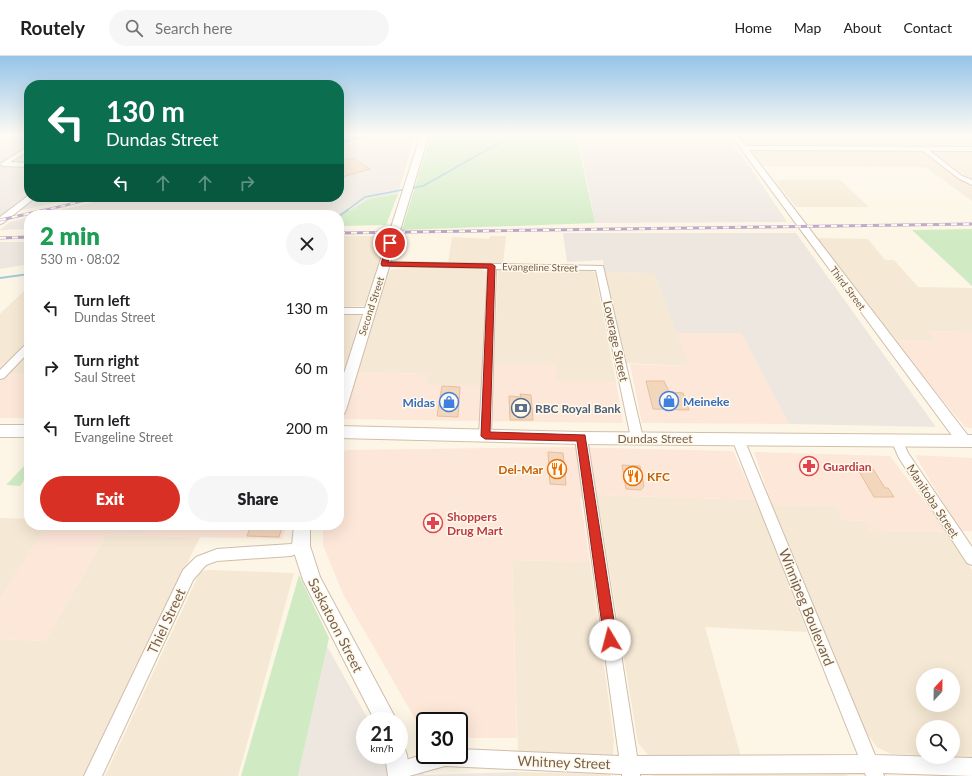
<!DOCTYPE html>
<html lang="en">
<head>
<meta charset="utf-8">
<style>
  body { margin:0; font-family:Lato,sans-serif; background:#f6f6f6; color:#202124; height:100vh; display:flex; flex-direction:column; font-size:15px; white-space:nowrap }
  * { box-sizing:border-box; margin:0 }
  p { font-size:13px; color:#757577 }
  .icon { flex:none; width:22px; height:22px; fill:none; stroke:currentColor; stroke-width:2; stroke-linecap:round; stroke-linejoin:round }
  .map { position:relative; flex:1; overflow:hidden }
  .drawer { position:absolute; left:24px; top:154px; width:320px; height:320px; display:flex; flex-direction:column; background:#fff; border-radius:16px; box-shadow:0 4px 16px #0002 }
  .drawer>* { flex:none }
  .hud { position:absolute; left:24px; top:24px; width:320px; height:122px; border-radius:16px; box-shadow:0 4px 16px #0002; background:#0b6e4f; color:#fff; overflow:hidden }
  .needle { width:26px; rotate:22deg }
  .fabs { position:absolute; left:916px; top:612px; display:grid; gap:8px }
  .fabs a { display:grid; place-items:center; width:44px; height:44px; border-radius:50%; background:#fff; box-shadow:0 4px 16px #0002; font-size:20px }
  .speed { position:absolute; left:356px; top:656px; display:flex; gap:8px; font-size:20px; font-weight:700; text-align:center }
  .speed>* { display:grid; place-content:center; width:52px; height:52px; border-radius:50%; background:#fff; box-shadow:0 4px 16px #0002; line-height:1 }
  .speed small { font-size:10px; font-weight:400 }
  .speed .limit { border:2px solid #111; border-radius:6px; background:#fff; color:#111 }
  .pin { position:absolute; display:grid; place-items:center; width:34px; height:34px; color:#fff; margin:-17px; border:2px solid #fff; border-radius:50%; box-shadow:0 1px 4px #0007 }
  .me { position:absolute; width:44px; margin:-22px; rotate:352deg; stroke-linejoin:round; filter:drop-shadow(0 0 3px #0008) }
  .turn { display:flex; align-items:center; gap:14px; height:84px; padding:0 16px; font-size:18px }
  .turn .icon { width:52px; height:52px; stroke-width:2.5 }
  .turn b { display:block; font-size:28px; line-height:34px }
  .lanes { display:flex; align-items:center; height:38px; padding:0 16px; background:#0003; justify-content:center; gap:20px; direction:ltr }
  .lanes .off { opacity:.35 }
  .round { display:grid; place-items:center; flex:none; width:42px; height:42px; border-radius:21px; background:#f6f6f6 }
  .headline { display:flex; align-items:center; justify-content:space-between; height:68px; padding:0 16px }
  h1 { font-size:24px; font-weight:800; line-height:30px; color:#1e9e55 }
  .cta { display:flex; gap:8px; margin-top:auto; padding:8px 16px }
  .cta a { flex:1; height:46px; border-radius:24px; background:#d93025; color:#fff; font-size:16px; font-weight:800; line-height:46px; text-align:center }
  .cta a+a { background:#f6f6f6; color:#202124 }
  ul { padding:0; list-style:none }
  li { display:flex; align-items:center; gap:12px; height:60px; padding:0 16px }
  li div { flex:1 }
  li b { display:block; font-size:15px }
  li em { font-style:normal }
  header { display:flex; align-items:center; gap:24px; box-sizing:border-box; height:56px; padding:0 20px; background:#fff; border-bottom:1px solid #e0e0e0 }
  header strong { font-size:19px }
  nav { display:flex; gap:22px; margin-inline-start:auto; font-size:14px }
  .search { width:280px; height:36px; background:#f6f6f6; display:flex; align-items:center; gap:10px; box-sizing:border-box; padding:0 14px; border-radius:22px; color:#757577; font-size:15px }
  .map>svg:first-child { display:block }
</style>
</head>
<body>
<header>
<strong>Routely</strong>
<div class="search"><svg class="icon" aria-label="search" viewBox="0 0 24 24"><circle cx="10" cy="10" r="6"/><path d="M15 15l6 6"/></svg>Search here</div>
<nav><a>Home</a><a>Map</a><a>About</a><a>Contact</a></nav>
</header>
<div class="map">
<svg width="972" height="720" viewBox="0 0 972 720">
  <rect width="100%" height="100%" fill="#fdf6e6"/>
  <g fill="#f5e8d4" fill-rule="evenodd">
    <polygon points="736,78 972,78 972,92 750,90 744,89"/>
    <polygon points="755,94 920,95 924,96 957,121 972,129 972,145 926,111 761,110 750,96"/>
    <polygon points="972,94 972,125 931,96 931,95"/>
    <polygon points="775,124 840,124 869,151 796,151"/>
    <polygon points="339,180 388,180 366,250 339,251"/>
    <polygon points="490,180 506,180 503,208 448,207 452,181 489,183"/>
    <polygon points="815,182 868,183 885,204 894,204 918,231 972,232 972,276 928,275 936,285 893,284"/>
    <polygon points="406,212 478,212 489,217 483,329 427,329 427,318 357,316 387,217 390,214"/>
    <polygon points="505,212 585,213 591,214 595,217 616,325 556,325 554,308 494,308 498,215"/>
    <polygon points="604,216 654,217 690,310 625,307"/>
    <polygon points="29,230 29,283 6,307 0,307 0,258"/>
    <polygon points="339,258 357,258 362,261 343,326 339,325"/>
    <polygon points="29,296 29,319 8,318"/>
    <polygon points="597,439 756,444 807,576 705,571 741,701 648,699 638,687"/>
    <path d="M772 449 836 450 843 464 866 465 871 475 948 476 972 514V701L953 700V671H923V699L891 698 877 691 865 675ZM923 619H953V649H923Z"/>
    <polygon points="0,462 29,463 29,469 47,469 0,543"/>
    <polygon points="106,479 200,481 84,720 0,720 0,583 45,585"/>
    <polygon points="512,504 590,506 614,685 613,699 518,698"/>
    <polygon points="208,514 294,517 238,720 105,720 200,516"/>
    <polygon points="518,716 609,718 611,720 518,720"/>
    <polygon points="657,718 844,718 849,720 651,720"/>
  </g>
  <g fill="#fde7d9">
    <polygon points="927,275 972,276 972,372 965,371 893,284 935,285"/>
    <polygon points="677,277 741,277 789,368 642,367 630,308 689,310"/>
    <polygon points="0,307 18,307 8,318 29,319 29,362 0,362"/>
    <polygon points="494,308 554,308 556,325 616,325 623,367 339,363 339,325 343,326 357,316 428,318 427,329 483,329 484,309"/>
    <polygon points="563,391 733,395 756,444 597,439 580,442 590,506 512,504 517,682 459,682 459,665 425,665 425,680 343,538 323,489 323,469 339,469 339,405 341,397 347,394"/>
    <polygon points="754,396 890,400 948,476 871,475 865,465 843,464 835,450 772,449"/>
    <polygon points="915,399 972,402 972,475 960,475"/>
    <polygon points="47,469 287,469 282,483 106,479 45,585 0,583 0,543"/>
  </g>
  <g fill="#ede7e0">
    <polygon points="0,78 29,78 29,141 81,141 0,159"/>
    <polygon points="393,78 415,78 398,138 371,142 339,161 339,159 38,159 117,141 339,141 339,90"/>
    <polygon points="578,78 725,78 750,111 787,166 595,167"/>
    <polygon points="29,161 29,173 0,174 10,166"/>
    <polygon points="563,177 796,177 936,371 789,368 741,277 677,277 654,217 604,216 603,204 567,206"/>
    <polygon points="0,186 29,186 29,208 0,213"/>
    <polygon points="327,590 369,665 365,665 365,699 399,699 399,694 425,719 518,716 518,720 298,720"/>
  </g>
  <g fill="#d0ebc3">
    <polygon points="431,78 576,78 595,167 402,174"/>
    <polygon points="398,138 386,169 339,170 339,161 371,142"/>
    <polygon points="972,173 972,230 912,174"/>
    <polygon points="24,410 29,410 29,417 20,430 6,429"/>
    <polygon points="299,519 329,582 298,720 241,720"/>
  </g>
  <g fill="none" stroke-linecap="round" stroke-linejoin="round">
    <polyline stroke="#9fcbd9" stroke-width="1.5" points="346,155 365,141 423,130 492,91 519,78"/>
    <g stroke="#9fcbd9" stroke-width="2">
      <polyline points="339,160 348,154"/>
      <polyline points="0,222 29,218"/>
    </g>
  </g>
  <g fill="#f3d7bd" stroke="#e6bf9d">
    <polygon points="353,102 370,113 339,122 339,105"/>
    <polygon points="646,325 664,325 669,336 683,337 689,354 653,353"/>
    <polygon points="442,330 460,331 458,361 437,360"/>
    <polygon points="520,338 531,339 533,364 510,364 509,340 521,341"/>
    <polygon points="548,396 563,397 566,429 550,428"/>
    <polygon points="622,409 640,410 644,430 641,434 626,433"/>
    <polygon points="857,412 873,413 885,432 888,432 894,441 874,441"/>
    <polygon points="251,469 283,469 279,481 247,480"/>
  </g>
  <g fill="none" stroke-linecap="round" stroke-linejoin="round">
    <defs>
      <g id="minor">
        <polygon points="29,90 29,95 10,106 29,107 29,111 3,110 0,108"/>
        <polygon points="922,92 926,92 962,120 972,124 972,129 958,122 922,94"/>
        <polygon points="381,206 603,210 643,382 641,385 637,386 633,385 631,382 596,214 496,213 491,380 489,383 485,384 481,383 479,380 488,212 384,210 380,208"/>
        <polygon points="339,252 369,252 373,255 369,258 339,258"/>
        <polygon points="29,287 29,296 4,322 0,323 0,314 26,288"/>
        <polygon points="581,378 585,379 587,382 637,700 858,699 732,383 734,380 738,379 742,380 744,383 875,699 972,702 972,720 883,717 884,720 866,720 865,717 640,718 640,720 622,720 622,718 445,710 409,720 393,720 390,714 393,708 425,698 459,699 459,693 619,700 575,382 577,379"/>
        <polygon points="897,380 901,381 908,397 972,491 972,509 967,507 899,402 891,384 893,381"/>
        <polygon points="301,484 306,486 308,490 306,494 291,500 217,505 206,509 193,524 102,720 84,720 183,514 196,501 217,493 291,488"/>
      </g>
      <g id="tertiary">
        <polygon points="421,78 429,78 346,354 344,358 339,359 339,333"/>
        <polygon points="730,78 736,78 746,90 972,91 972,95 749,94 969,381 971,385 969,389 964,391 959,389"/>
        <polygon points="29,139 29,141 36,141 3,167 0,168 0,161"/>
        <polygon points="294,469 310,469 310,490 320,521 397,665 375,665 303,524 292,490"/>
        <polygon points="399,689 404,691 407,699 410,720 388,720 385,699 399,699"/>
      </g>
      <g id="secondary">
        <rect x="0" y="369" width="29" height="12"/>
        <polygon points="339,370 581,376 972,379 972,391 581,388 339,382"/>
      </g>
    </defs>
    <use href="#minor" stroke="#cfbeac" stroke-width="2"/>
    <use href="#tertiary" stroke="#cfbeac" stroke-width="2"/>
    <use href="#secondary" stroke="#d2bfa9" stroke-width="2"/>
    <use href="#minor" fill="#fff" fill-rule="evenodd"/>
    <use href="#tertiary" fill="#fff" fill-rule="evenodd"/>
    <use href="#secondary" fill="#fff" fill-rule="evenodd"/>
    <defs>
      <g id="rail-far1">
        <polyline points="339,87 379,78"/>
        <polyline points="41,155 100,141"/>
      </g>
      <g id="rail">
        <polyline points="0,164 45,154"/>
        <polyline points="339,177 972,168"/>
        <polyline points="0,182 29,181"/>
      </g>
    </defs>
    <use href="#rail-far1" stroke="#baa3c7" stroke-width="2.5"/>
    <use href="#rail" stroke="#baa3c7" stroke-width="3"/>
    <use href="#rail-far1" stroke="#fff9ec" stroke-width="1.5" stroke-dasharray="5" stroke-linecap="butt"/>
    <use href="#rail" stroke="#fff9ec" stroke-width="2" stroke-dasharray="6" stroke-linecap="butt"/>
  </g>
  <linearGradient id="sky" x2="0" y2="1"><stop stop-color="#95c4e8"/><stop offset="0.44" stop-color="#fefbf4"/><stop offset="1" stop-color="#fefbf4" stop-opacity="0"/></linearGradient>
  <rect width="972" height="179" fill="url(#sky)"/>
  <polygon fill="#d93025" stroke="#8d1f18" points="390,185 394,187 388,206 492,208 495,210 490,376 585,379 617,584 615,588 610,590 606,588 604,584 577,385 485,383 481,380 488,212 382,210 381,208 387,187"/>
  <defs>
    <symbol id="shop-ring" viewBox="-11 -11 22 22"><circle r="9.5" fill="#fff9ec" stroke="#3f7fe0" stroke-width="1.5"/><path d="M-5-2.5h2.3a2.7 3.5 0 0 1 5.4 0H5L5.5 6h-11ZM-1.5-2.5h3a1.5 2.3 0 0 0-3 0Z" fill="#3f7fe0"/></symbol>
    <symbol id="bank-ring" viewBox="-11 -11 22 22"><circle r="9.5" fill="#fff9ec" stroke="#5c6f8a" stroke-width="1.5"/><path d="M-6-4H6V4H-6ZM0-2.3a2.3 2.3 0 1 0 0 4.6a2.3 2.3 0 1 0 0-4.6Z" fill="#5c6f8a"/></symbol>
    <symbol id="pharmacy-ring" viewBox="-11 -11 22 22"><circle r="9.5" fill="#fff9ec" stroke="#e0444e" stroke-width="1.5"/><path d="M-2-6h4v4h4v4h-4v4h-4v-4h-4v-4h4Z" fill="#e0444e"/></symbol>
    <symbol id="restaurant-ring" viewBox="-11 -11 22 22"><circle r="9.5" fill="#fff9ec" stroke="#e8710a" stroke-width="1.5"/><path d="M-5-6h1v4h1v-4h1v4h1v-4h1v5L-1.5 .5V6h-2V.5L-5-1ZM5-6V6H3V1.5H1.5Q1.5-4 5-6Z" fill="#e8710a"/></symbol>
  </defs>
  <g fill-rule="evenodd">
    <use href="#shop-ring" x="658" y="334" width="22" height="22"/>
    <use href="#shop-ring" x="438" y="335" width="22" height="22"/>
    <use href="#bank-ring" x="510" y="341" width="22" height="22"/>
    <use href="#pharmacy-ring" x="798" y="399" width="22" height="22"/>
    <use href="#restaurant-ring" x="546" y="402" width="22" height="22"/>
    <use href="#restaurant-ring" x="622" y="409" width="22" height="22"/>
    <use href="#pharmacy-ring" x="422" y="456" width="22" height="22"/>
  </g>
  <g text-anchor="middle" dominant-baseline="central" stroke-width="3" stroke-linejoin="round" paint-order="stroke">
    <g font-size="10" fill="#765e4a" stroke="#fff9ec">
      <text transform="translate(540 211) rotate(1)">Evangeline Street</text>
      <text transform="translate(848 232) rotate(53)">Third Street</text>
      <text transform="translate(371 250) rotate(-72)">Second Street</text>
    </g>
    <g font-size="12" fill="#765e4a" stroke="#fff9ec">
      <text transform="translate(616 285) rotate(78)">Loverage Street</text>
      <text x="655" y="382">Dundas Street</text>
      <text transform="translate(933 445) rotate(57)">Manitoba Street</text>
    </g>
    <g font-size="12" font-weight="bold" fill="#366cbe" stroke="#fff9ec" text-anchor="start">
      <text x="683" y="345">Meineke</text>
      <text x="435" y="346" text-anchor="end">Midas</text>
    </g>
    <g font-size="12" font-weight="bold" fill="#4e5e75" stroke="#fff9ec" text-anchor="start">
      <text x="535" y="352">RBC Royal Bank</text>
    </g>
    <g font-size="12" font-weight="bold" fill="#be3a42" stroke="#fff9ec" text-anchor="start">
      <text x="823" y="410">Guardian</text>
      <text x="447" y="460">Shoppers<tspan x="447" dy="14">Drug Mart</tspan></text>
    </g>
    <g font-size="12" font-weight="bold" fill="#c56008" stroke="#fff9ec" text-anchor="end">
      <text x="543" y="413">Del-Mar</text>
      <text x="647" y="420" text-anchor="start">KFC</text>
    </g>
    <g font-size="14" fill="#765e4a" stroke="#fff9ec">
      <text transform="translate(807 551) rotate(68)">Winnipeg Boulevard</text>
      <text transform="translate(166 565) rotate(-65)">Thiel Street</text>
      <text transform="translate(336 569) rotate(63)">Saskatoon Street</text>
      <text transform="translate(564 706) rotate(2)">Whitney Street</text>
    </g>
  </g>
</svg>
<div class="fabs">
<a><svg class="needle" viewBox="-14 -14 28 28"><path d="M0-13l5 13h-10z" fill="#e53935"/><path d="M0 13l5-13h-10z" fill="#757577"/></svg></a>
<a><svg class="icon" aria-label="search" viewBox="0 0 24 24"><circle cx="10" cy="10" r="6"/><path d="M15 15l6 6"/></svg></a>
</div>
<div class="speed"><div>21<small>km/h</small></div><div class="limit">30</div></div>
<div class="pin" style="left:390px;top:187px;background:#d93025"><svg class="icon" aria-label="arrive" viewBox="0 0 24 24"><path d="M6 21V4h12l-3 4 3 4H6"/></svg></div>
<svg class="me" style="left:610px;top:584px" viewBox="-20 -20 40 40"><circle r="19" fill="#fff"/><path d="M0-13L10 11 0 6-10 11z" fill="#d93025"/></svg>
<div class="hud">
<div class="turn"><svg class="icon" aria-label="left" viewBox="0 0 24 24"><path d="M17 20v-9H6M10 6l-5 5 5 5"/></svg><div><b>130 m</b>Dundas Street</div></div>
<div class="lanes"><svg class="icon" aria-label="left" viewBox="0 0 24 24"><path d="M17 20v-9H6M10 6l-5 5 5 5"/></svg><svg class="icon off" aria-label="ahead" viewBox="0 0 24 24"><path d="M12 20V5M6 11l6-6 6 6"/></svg><svg class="icon off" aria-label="ahead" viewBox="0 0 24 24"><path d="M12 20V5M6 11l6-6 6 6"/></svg><svg class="icon off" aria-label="right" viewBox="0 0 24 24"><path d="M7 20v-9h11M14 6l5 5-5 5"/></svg></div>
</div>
<section class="drawer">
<div class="headline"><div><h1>2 min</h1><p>530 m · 08:02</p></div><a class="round"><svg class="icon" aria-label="close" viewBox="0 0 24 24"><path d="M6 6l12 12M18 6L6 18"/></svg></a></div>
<ul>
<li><svg class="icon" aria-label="left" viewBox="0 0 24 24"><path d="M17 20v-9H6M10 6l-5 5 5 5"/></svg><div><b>Turn left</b><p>Dundas Street</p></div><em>130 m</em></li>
<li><svg class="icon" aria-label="right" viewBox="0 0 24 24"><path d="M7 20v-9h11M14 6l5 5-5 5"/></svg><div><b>Turn right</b><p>Saul Street</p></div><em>60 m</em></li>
<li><svg class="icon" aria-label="left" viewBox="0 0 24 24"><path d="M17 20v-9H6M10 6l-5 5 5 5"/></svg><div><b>Turn left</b><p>Evangeline Street</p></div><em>200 m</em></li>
</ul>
<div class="cta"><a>Exit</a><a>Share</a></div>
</section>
</div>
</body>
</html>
